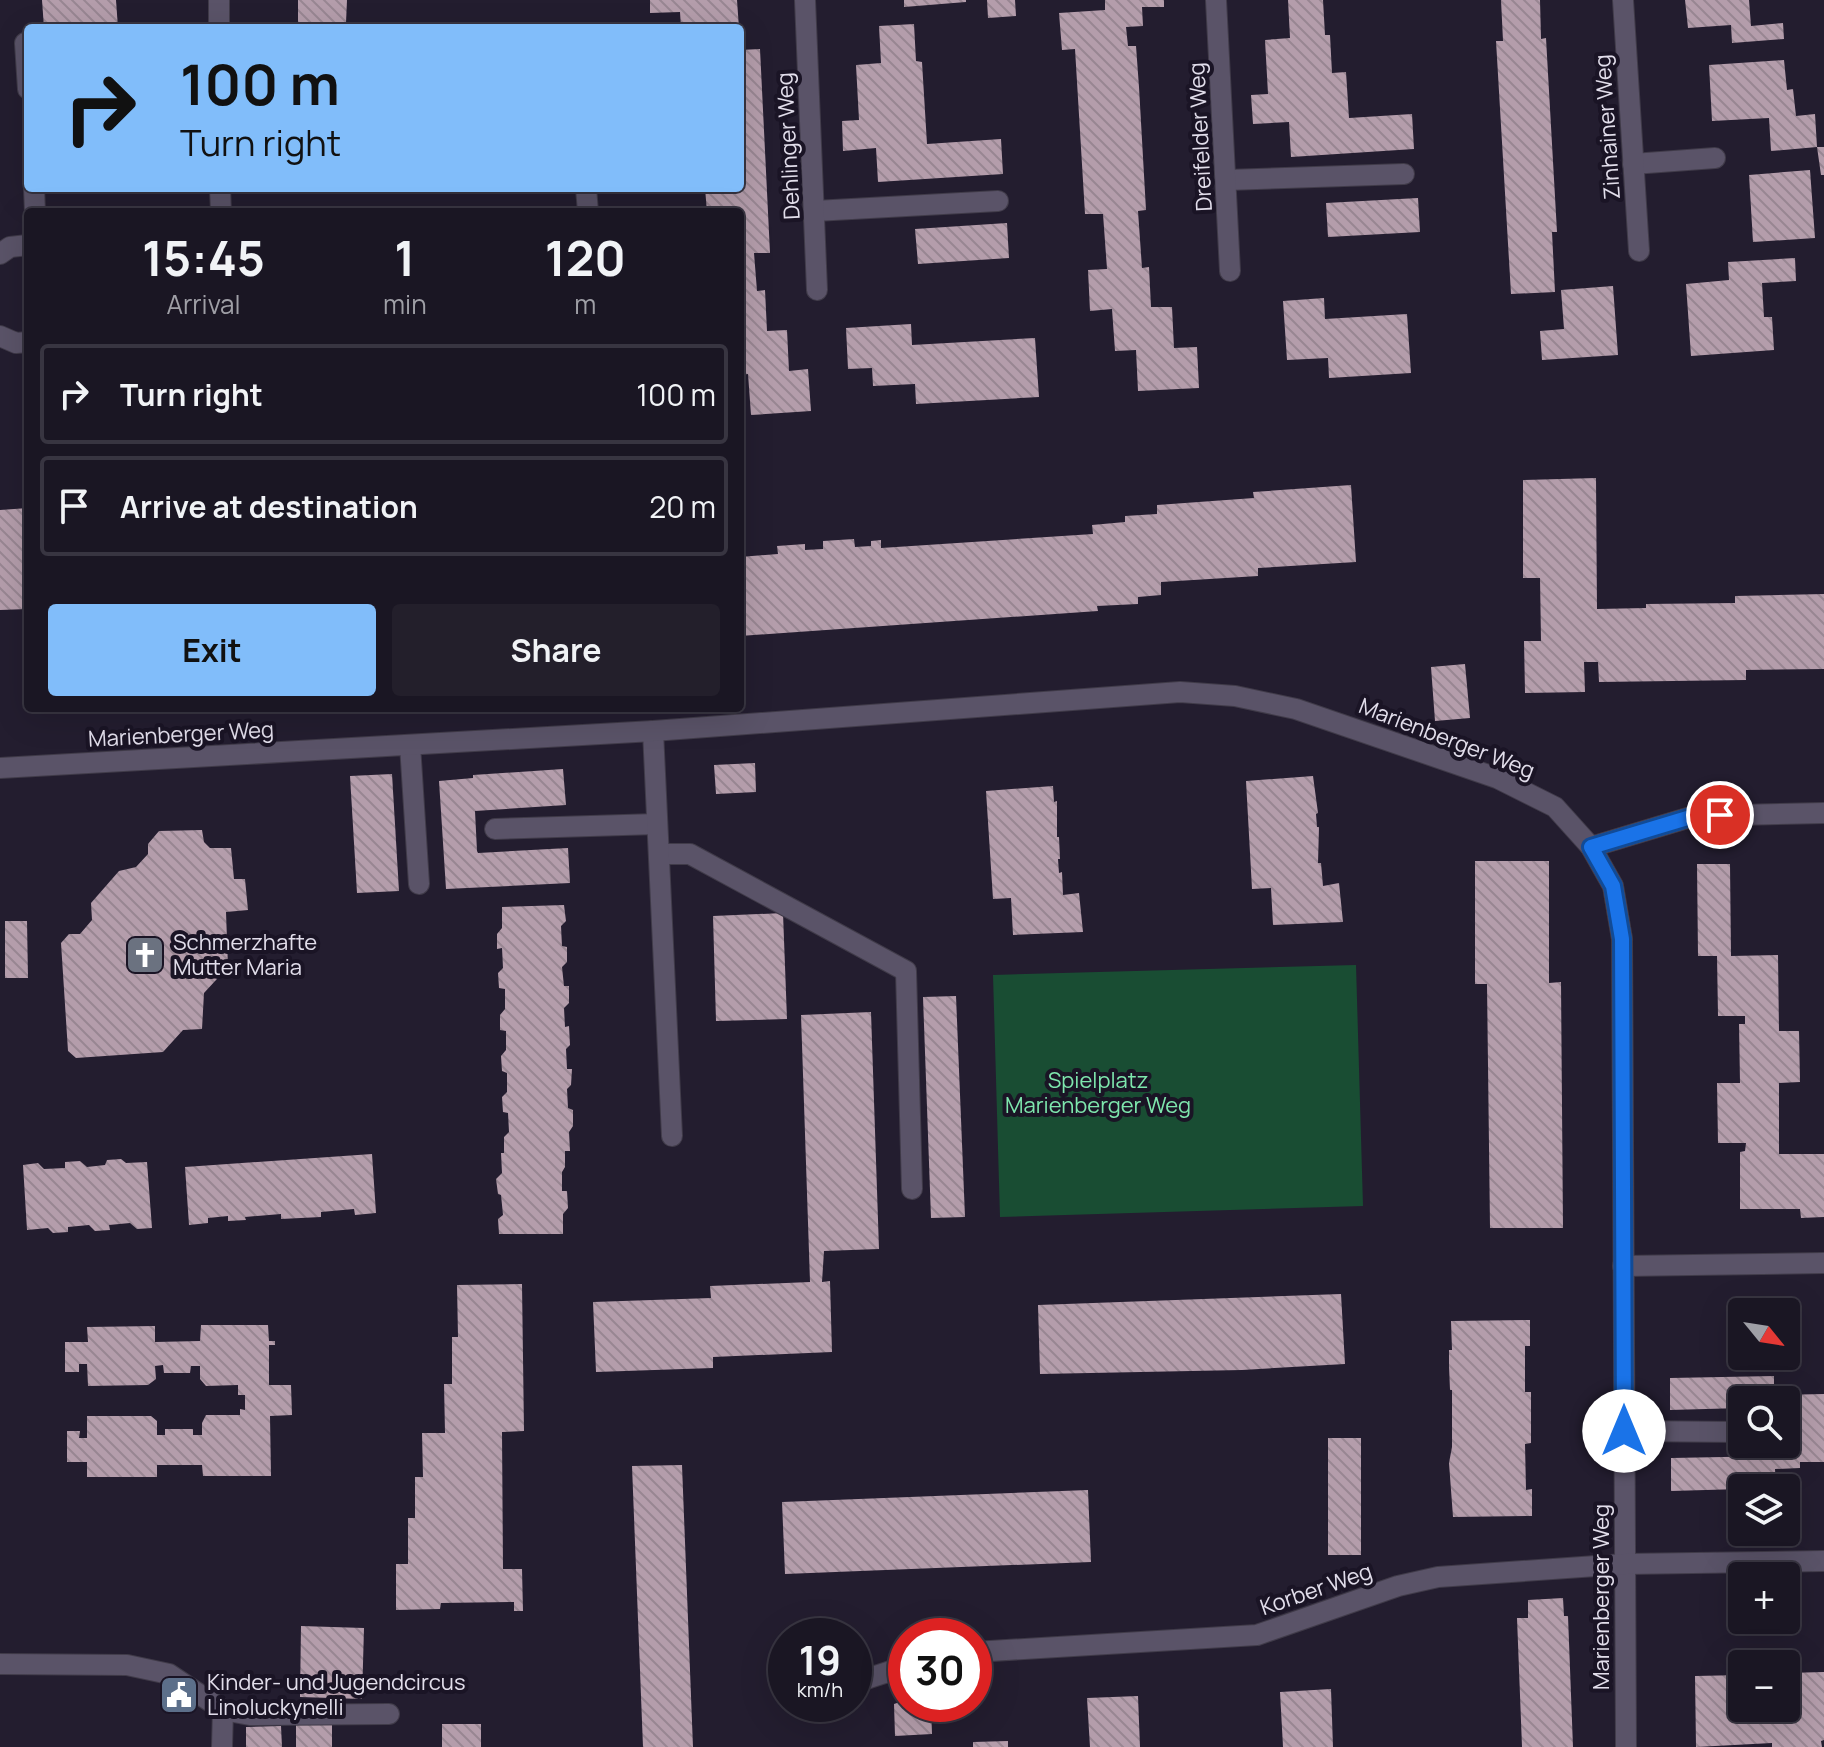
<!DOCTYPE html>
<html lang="en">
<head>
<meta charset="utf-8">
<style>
  body { margin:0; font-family:Manrope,sans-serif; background:#231f2b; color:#f1f3f6; height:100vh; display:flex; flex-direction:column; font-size:30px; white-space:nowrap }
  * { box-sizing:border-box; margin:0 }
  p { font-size:26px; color:#9f9fa6 }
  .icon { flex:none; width:44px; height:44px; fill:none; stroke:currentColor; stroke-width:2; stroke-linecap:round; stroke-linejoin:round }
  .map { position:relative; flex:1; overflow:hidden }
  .sheet { position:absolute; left:24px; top:208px; width:720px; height:504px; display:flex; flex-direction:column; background:#1a1623; border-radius:8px; box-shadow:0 8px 32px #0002,0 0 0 2px #383541 }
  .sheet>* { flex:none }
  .hud { position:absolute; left:24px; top:24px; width:720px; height:168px; border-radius:8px; box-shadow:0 8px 32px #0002,0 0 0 2px #383541; background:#81bdfa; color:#111; overflow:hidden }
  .needle { width:52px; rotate:120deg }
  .buttons { position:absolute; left:1728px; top:1298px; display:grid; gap:16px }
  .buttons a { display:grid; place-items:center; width:72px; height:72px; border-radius:8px; background:#1a1623; box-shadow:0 8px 32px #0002,0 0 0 2px #383541; font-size:40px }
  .speed { position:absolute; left:768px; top:1618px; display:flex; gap:16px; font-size:40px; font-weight:700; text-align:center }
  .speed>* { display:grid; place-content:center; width:104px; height:104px; border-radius:50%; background:#1a1623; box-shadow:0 8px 32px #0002,0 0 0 2px #383541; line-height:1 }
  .speed small { font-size:20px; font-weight:400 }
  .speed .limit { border:12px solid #d22; background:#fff; color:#111 }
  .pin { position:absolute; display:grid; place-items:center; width:68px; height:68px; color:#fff; margin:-34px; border:4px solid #fff; border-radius:50%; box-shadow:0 2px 8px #0007 }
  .me { position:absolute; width:88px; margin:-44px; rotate:0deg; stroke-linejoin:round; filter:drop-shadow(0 0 6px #0008) }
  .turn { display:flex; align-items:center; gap:28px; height:168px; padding:0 24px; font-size:36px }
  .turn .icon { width:104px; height:104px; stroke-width:2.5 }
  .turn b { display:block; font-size:56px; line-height:68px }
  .eta { display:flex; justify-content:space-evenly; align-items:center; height:136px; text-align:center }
  .eta b { font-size:48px; font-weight:700; line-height:56px }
  .action { display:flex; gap:16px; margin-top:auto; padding:16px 24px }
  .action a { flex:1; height:92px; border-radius:8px; background:#81bdfa; color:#111; font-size:32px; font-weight:700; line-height:92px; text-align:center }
  .action a+a { background:#231f2b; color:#f1f3f6 }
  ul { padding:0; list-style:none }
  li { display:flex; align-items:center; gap:24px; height:100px; margin:0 16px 12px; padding:0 8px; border:4px solid #383541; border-radius:8px }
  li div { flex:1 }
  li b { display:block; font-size:30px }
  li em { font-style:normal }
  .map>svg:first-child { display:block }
</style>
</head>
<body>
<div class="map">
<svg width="1824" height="1747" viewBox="0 0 1824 1747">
  <defs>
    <pattern id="building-back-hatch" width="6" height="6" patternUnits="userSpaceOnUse" patternTransform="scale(2)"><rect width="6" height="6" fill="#b49dab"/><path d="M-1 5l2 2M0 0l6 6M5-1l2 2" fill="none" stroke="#988692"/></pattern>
  </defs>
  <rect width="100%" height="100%" fill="#231d2f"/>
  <polygon fill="#194d33" points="1356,965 1363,1206 1000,1217 993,975"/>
  <g fill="url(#building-back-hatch)">
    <polygon points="42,0 116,0 118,28 44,28"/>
    <polygon points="298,0 347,0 346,23 298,24"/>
    <polygon points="650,0 737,0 739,28 681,28 680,12 650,13"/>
    <polygon points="904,0 966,0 966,2 904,7"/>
    <polygon points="987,0 1015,0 1016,16 988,18"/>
    <polygon points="1105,0 1164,0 1164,7 1142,7 1143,26 1126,27 1128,46 1136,46 1139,87 1146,210 1138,211 1142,268 1149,267 1151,307 1172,307 1174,348 1197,347 1199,388 1138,391 1136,350 1115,351 1112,309 1090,311 1088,270 1107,269 1103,214 1085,214 1075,49 1062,50 1059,13 1105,10"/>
    <polygon points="1288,0 1323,0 1325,35 1330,35 1332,73 1346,72 1349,118 1412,114 1414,149 1291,157 1289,122 1253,124 1251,95 1268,94 1265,40 1290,38"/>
    <polygon points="1501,0 1540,0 1541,39 1546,38 1557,232 1552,232 1555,292 1511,294 1496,41 1503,41"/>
    <polygon points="1685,0 1749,0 1751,26 1783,23 1784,39 1732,43 1731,25 1688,28"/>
    <polygon points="914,24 916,61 922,62 927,144 1001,139 1003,174 878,182 876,148 843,151 842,121 859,120 856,65 881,63 879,26"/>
    <polygon points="760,49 770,253 754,253 757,291 765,290 767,331 787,330 789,371 808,369 811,411 751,415 748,374 740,375 740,212 707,212 705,188 740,188 740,50"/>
    <polygon points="1784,60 1787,90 1793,89 1796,116 1815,114 1817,147 1824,147 1824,175 1821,175 1817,147 1771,151 1769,118 1712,121 1709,65"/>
    <polygon points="1810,170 1815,238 1753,242 1749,175"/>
    <polygon points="1418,198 1420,232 1328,237 1326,203"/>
    <polygon points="1007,223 1009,258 918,264 915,229"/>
    <polygon points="1795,258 1796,281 1762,283 1764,317 1772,317 1774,350 1691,356 1686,284 1729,280 1728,262"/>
    <polygon points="1613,286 1618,355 1542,360 1540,331 1564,329 1561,290"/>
    <polygon points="1324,298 1325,319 1407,314 1411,373 1329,378 1328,358 1287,360 1283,301"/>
    <polygon points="911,324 912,345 1035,338 1039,397 916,404 915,384 873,386 872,368 848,369 846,328"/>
    <polygon points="1596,478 1597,609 1646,608 1646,604 1735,603 1735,596 1824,594 1824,669 1746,670 1746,680 1599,682 1598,662 1584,662 1585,692 1525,693 1524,641 1541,641 1540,578 1523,578 1523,480"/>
    <polygon points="1351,485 1356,562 1258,568 1258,576 1161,582 1161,595 1138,597 1138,604 1097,606 1098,611 740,636 740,557 778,554 777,546 805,544 805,550 823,549 823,541 854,539 855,547 871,546 871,541 881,540 881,548 1093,534 1092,525 1125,522 1125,516 1157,514 1157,505 1254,498 1253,492"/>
    <polygon points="28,508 28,609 0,610 0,510"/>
    <polygon points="1465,664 1470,718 1435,721 1431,667"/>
    <polygon points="755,763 756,792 716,794 714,765"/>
    <polygon points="563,769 566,805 475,811 477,851 478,853 568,848 570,883 446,889 439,781 473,778 473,775"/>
    <polygon points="392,774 399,891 357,893 350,776"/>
    <polygon points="1313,776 1318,813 1316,814 1317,827 1319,827 1318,863 1321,863 1323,886 1339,883 1343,922 1273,925 1271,888 1252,889 1246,781"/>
    <polygon points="1053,786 1054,802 1057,801 1057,837 1059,837 1060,859 1058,859 1059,873 1062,872 1063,895 1079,893 1083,932 1013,935 1011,898 993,899 986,791"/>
    <polygon points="202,830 204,842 210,848 231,848 234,879 245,879 248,910 226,912 228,967 204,993 202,1029 183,1030 163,1052 76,1058 68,1051 61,943 69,934 80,934 92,920 91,903 119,871 136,867 148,854 148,844 159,831"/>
    <polygon points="1475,861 1549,861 1549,983 1561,982 1563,1228 1490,1228 1487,984 1475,984"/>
    <polygon points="1697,864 1730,864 1731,956 1778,955 1779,1031 1799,1031 1800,1082 1779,1083 1779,1154 1824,1154 1824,1217 1801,1218 1800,1209 1740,1209 1740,1152 1745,1151 1746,1143 1718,1143 1717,1083 1740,1083 1739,1024 1745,1024 1745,1016 1718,1016 1717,956 1698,956"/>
    <polygon points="564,905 566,921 561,926 562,946 567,947 567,962 562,967 564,986 569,986 569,1003 564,1008 565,1027 569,1026 570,1045 566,1049 567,1069 572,1069 571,1085 567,1089 568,1108 573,1110 573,1126 569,1132 570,1151 565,1151 565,1167 562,1172 562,1191 567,1191 568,1208 563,1214 563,1234 499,1234 498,1219 503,1215 501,1195 498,1194 496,1179 502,1173 501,1153 504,1153 504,1137 509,1132 508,1113 503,1112 502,1097 507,1092 507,1073 502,1071 501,1056 506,1050 506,1031 500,1030 500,1015 505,1009 505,989 499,988 498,973 503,968 502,948 497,949 497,934 502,928 502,907"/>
    <polygon points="783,913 787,1019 716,1021 713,916"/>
    <polygon points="5,921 27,921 28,978 5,978"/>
    <polygon points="956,996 965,1217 931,1218 923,997"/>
    <polygon points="871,1012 879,1249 824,1251 822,1282 830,1281 832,1352 713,1357 713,1368 596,1372 593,1302 711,1298 710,1286 810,1282 801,1015"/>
    <polygon points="372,1154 376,1213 355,1215 354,1209 321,1212 321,1217 281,1219 281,1214 245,1217 246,1220 228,1221 228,1216 208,1218 208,1223 189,1225 185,1167"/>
    <polygon points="121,1159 126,1163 147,1162 152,1228 137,1229 130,1223 109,1225 110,1230 95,1231 89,1225 68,1227 68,1232 53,1233 48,1228 27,1230 23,1165 38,1163 44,1169 65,1168 65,1162 80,1161 87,1167 105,1165 107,1160"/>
    <polygon points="522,1284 524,1431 502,1432 503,1569 522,1569 523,1611 514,1611 514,1602 441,1603 440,1609 396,1610 396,1564 408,1564 408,1518 415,1518 415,1477 423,1477 422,1433 445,1433 444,1384 452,1384 452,1337 458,1337 457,1285"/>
    <polygon points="1341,1294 1345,1364 1242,1370 1040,1374 1038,1305"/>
    <polygon points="1530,1320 1530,1346 1525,1346 1525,1392 1531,1392 1531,1443 1525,1444 1526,1490 1532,1489 1532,1516 1453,1517 1449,1463 1452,1447 1452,1390 1450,1390 1449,1366 1449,1350 1452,1350 1451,1321"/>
    <polygon points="201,1325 268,1325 269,1341 275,1341 275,1345 269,1345 269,1385 291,1385 292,1415 270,1416 271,1476 203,1476 202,1465 157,1465 157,1477 87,1477 87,1462 67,1462 67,1431 80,1431 79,1438 87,1438 87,1416 151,1416 157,1421 157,1435 165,1435 165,1429 193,1429 193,1435 202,1435 202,1423 206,1415 240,1415 240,1409 245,1410 245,1395 238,1395 238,1385 206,1386 200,1379 200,1366 191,1366 190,1373 164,1373 163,1365 155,1366 156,1379 148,1385 88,1386 87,1364 79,1364 79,1372 65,1372 65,1342 88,1342 87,1327 155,1326 155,1342 200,1341"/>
    <polygon points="1774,1376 1774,1395 1824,1394 1824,1462 1800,1462 1800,1468 1775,1469 1776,1488 1671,1491 1671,1458 1775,1456 1775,1444 1786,1444 1786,1400 1742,1400 1742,1408 1670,1410 1670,1378"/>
    <rect x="1328" y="1438" width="33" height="117"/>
    <polygon points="682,1465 693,1747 643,1747 632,1466"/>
    <polygon points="1088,1490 1091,1562 785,1574 782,1502"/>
    <polygon points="1563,1598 1564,1616 1568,1616 1573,1747 1522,1747 1517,1618 1528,1618 1528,1600"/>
    <polygon points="301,1626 364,1628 362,1699 300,1697"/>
    <polygon points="1824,1672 1824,1740 1821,1741 1822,1747 1772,1747 1772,1743 1696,1747 1695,1676 1742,1675 1742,1708 1786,1708 1786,1673"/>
    <polygon points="1331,1689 1333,1747 1283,1747 1280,1692"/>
    <polygon points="1138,1696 1140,1747 1090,1747 1087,1698"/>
    <polygon points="906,1700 906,1704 931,1704 932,1734 895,1736 894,1704"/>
    <rect x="442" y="1724" width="39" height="23"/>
    <rect x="296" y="1725" width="36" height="22"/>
    <polygon points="281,1726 282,1747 246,1747 246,1727"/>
    <polygon points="1008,1741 1008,1747 973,1747 973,1742"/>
  </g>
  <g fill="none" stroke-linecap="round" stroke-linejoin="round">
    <defs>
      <g id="service">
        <polyline points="25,43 28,89"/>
        <polyline points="1633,164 1715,158"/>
        <polyline points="1227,180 1404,174"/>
        <polyline points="34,188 35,212"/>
        <polyline points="586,188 588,212"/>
        <polyline points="815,211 998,201"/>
        <polyline points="410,745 419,884"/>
        <polyline points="495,829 657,824"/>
        <polyline points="1591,847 1694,816 1824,813"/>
        <polyline points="659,854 690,854 906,971 912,1189"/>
        <polyline points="1623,1266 1824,1263"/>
        <polyline points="1624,1431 1742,1432"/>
        <polyline points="0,1664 127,1665 169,1674 223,1710 250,1715 389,1714"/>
        <polyline points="222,1747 223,1710"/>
      </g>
      <g id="minor">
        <polyline points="805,0 817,290"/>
        <polyline points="1216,0 1230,271"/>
        <polyline points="1623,0 1639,251"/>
        <polyline points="219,28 219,0"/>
        <polyline points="220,188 221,212"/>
        <polyline points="0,254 10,247 28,245"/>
        <polyline points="0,336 16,343 28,342"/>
        <polyline points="653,731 672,1136"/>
        <polyline points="0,768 653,731 1180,692 1235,696 1296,709 1497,778 1555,807 1591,847 1613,886 1622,939 1626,1747"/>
        <polyline points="974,1652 1257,1635 1398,1586 1438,1577 1625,1564 1824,1561"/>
        <polyline points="854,1683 906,1666"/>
      </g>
    </defs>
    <use href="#service" stroke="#403b49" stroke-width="22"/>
    <use href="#minor" stroke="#403b49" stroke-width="22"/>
    <use href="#service" stroke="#5a5368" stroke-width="20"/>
    <use href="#minor" stroke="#5a5368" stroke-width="20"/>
  </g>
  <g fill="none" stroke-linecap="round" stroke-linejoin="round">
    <defs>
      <polyline id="route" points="1624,1431 1622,939 1613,886 1591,847 1694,816 1720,815"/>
    </defs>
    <use href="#route" stroke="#114b97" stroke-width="20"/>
    <use href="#route" stroke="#1a73e8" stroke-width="14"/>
  </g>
  <defs>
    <symbol id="church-square" viewBox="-11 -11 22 22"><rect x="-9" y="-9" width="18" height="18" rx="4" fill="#6b7280" stroke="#1a1425"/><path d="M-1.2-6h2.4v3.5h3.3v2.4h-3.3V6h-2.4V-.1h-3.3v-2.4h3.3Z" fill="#fff"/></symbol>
    <symbol id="civic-square" viewBox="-11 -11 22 22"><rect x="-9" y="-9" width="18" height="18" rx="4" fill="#5c6f8a" stroke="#1a1425"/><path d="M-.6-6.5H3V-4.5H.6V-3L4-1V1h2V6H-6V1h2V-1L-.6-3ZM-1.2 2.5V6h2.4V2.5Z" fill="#fff"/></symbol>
  </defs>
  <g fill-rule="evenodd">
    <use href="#church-square" x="123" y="933" width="44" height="44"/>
    <use href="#civic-square" x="157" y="1673" width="44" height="44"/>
  </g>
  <g text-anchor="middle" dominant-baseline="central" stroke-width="8" stroke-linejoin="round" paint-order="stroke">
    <g font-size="22" fill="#e2deeb" stroke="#1a1425">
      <text transform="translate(1607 127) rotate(-94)">Zinhainer Weg</text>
      <text transform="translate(1200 137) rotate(-93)">Dreifelder Weg</text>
      <text transform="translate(788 146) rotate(-93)">Dehlinger Weg</text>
      <text transform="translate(181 734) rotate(-3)">Marienberger Weg</text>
      <text transform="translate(1447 738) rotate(21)">Marienberger Weg</text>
      <text transform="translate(1316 1589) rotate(-19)">Korber Weg</text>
      <text transform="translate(1601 1597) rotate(-90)">Marienberger Weg</text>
    </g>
    <g font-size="22" fill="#e2deeb" stroke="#1a1425" text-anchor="start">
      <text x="173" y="942">Schmerzhafte<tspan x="173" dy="25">Mutter Maria</tspan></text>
      <text x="207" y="1682">Kinder- und Jugendcircus<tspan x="207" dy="25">Linoluckynelli</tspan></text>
    </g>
    <g font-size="22" fill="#7ee6ad" stroke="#1a1425">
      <text x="1098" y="1080">Spielplatz<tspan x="1098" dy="25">Marienberger Weg</tspan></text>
    </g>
  </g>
</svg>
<div class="buttons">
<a><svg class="needle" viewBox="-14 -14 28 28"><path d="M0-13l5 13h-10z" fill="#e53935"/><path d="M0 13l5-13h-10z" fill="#9f9fa6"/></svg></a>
<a><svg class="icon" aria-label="search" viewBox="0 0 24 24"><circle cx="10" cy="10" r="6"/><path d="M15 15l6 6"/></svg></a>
<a><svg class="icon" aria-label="layers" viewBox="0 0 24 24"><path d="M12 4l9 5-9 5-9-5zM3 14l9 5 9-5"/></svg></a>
<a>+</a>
<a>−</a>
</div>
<div class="speed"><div>19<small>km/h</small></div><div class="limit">30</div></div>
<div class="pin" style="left:1720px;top:815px;background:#d93025"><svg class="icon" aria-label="arrive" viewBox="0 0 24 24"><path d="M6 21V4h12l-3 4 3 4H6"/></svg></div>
<svg class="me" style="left:1624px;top:1431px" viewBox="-20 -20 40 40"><circle r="19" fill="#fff"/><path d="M0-13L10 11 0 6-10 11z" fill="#1a73e8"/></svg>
<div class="hud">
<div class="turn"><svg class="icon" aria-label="right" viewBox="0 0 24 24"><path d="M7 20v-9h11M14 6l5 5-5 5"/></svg><div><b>100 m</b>Turn right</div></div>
</div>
<section class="sheet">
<div class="eta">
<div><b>15:45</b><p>Arrival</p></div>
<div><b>1</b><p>min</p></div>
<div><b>120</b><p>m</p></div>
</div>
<ul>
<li><svg class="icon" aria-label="right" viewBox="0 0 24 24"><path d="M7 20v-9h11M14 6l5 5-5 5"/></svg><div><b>Turn right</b></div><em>100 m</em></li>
<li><svg class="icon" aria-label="arrive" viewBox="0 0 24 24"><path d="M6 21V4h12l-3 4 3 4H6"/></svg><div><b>Arrive at destination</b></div><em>20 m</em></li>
</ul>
<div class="action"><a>Exit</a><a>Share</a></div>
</section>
</div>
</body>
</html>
